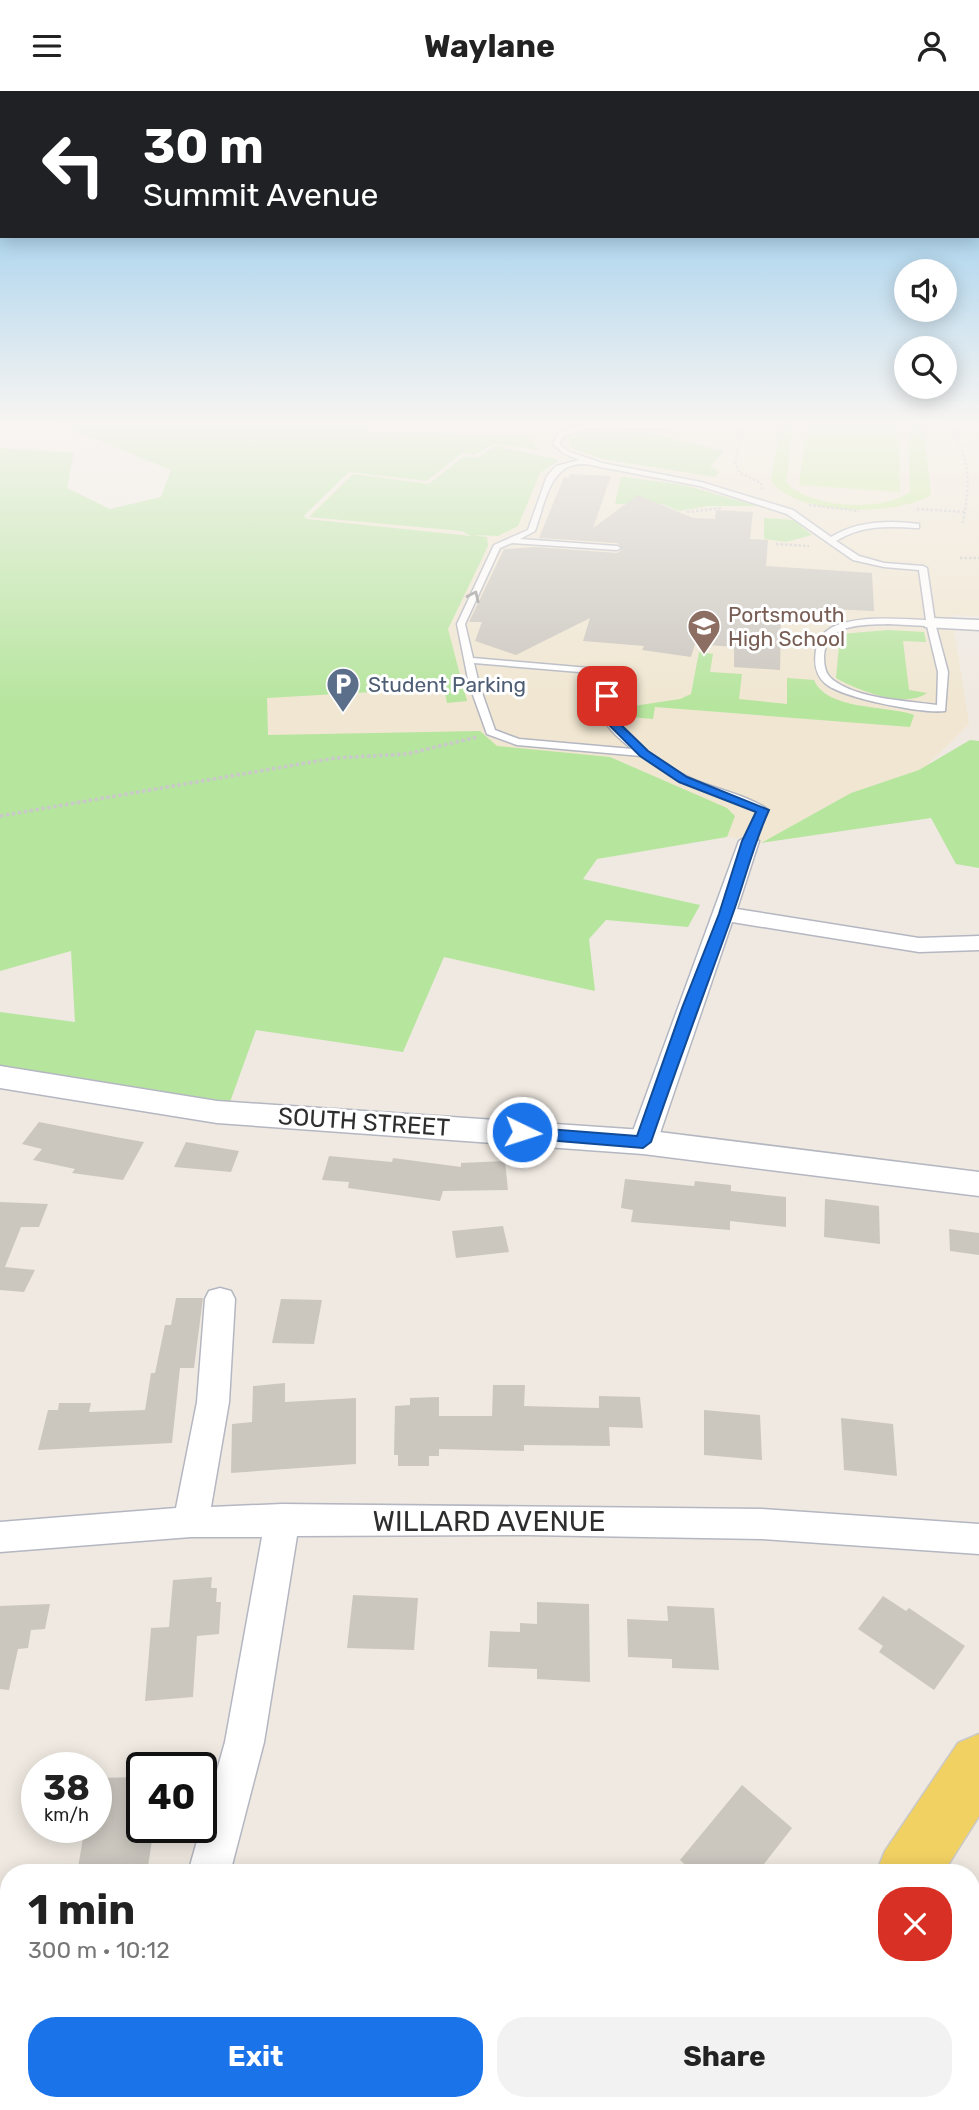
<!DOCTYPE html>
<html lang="en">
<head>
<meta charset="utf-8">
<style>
  body { margin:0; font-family:Rubik,sans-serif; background:#f2f2f2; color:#222; height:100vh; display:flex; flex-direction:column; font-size:26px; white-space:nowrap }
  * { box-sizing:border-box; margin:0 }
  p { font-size:23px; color:#767676 }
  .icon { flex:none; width:38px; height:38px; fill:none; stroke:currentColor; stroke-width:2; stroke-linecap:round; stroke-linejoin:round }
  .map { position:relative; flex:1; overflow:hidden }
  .drawer { position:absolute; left:0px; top:1773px; width:980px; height:247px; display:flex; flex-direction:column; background:#fff; border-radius:28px 28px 0 0; box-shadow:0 4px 18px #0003 }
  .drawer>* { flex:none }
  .banner { position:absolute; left:0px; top:0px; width:980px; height:147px; box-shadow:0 4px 18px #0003; background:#202124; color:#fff; overflow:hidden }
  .controls { position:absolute; left:894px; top:168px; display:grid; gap:14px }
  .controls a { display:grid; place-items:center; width:63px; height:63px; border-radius:50%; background:#fff; box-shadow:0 4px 18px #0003; font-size:35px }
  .speed { position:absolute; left:21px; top:1661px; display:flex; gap:14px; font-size:35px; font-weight:700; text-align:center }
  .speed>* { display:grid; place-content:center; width:91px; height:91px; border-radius:50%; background:#fff; box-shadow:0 4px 18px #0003; line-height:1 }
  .speed small { font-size:18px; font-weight:400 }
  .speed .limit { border:4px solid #111; border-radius:10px; background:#fff; color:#111 }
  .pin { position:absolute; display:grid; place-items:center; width:60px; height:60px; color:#fff; margin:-30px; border-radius:14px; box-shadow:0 4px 10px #0006 }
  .me { position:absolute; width:77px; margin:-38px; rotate:94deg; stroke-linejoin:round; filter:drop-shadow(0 0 5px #0008) }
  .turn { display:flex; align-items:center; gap:24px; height:147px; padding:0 28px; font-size:32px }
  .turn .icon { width:91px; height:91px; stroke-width:2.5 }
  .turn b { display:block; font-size:49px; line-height:60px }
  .round { display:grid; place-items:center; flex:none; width:74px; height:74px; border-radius:28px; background:#f2f2f2 }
  .overview { display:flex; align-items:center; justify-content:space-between; height:119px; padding:0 28px }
  h1 { font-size:42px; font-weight:700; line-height:52px }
  .cta { display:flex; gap:14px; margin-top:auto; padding:14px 28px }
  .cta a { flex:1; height:80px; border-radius:28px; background:#1a73e8; color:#fff; font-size:28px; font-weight:700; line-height:80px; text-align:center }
  .cta a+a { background:#f2f2f2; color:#222 }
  header { display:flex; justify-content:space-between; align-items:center; height:91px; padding:0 28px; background:#fff; font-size:32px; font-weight:700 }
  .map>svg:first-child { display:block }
</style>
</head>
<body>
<header><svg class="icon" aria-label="menu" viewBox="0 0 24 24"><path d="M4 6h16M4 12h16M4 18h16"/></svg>Waylane<svg class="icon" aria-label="person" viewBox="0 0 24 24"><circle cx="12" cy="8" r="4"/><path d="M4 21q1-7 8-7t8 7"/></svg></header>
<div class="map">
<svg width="979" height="2019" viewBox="0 0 979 2019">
  <rect width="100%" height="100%" fill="#efe9e1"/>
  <polygon fill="#f0e6d1" points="370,331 979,331 979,525 952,524 969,633 923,678 851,702 761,752 261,649 261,604 301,430 354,379 430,389 463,364 479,363 495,354 497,347 368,341"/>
  <g fill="#b6e59e">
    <polygon points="43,331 370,331 369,341 535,346 533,352 539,359 494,353 474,364 462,362 427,390 349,381 304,425 307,428 471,445 462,440 309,426 353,383 429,393 464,365 477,367 495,355 559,369 540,382 518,435 498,445 472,444 487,446 488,455 448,538 467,610 447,612 445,602 424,598 267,607 268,644 480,640 497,655 610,666 727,717 735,725 727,746 597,768 583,788 700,814 688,836 606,829 589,848 595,900 444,866 403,961 256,939 230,1011 0,974 0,921 75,931 71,860 0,880 0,357 74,362 67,397 110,418 161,406 171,379 68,337"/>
    <polygon points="598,338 657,344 724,360 710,376 719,381 715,386 603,368 573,358 568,347"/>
    <polygon points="624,386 684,394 758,415 708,415 679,420 662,413 615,413 621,387"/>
    <polygon points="764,427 794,429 812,444 786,451 764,448"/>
    <path d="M888 539 924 541 926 551 903 550 909 599 927 602C905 618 857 599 836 587L840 543Z"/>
    <path d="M699 561 713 563 710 581 742 583 739 608 787 613V587L814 589C827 620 888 614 914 624L910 636 655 616 653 628 629 626 627 616 680 608 691 603Z"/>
    <polygon points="970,649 979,650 979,777 956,773 931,727 761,752 851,702 919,679"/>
  </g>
  <g fill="#c9ec9a">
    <path d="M781 331H793L786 391C809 418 883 421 910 401L909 331H923L931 404C896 425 798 426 771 390Z"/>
    <polygon points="808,331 898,332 900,401 799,394"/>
  </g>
  <g fill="#cbc7bf">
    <polygon points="570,383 611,385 593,437 638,404 693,427 715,428 716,419 753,421 750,448 768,449 766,475 872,482 874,520 828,518 806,528 781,530 780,579 734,576 734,556 695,553 691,566 642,559 644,555 583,550 590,527 516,564 475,550 482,531 469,531 504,458 536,456 617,462 623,458 617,452 539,447 564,386 569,387"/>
    <polygon points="39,1031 121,1047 144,1051 123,1089 72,1082 75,1078 33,1069 42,1058 22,1053"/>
    <polygon points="186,1051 239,1060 231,1081 174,1076"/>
    <polygon points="329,1065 392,1071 393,1067 461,1076 461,1072 505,1070 508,1099 443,1100 440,1110 348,1097 349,1091 322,1089"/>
    <polygon points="625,1088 694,1095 695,1090 731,1094 731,1100 786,1106 786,1136 730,1130 730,1139 631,1131 633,1119 621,1117"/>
    <polygon points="825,1108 879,1115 880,1153 824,1146"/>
    <polygon points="0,1111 48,1113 39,1136 21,1136 5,1176 35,1179 24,1201 0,1199"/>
    <polygon points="503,1135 509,1161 456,1167 452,1140"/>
    <polygon points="949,1138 979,1142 979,1164 950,1160"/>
    <polygon points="176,1207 203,1207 194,1277 180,1277 172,1352 38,1359 48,1319 58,1319 59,1312 91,1312 89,1321 145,1319 151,1282 155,1282 165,1234 171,1234"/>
    <polygon points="281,1208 322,1209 314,1253 272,1252"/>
    <polygon points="285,1292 285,1311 356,1307 356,1373 231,1382 232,1333 252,1331 253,1295"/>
    <polygon points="493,1294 525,1294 524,1315 599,1317 599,1305 640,1306 643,1337 609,1336 610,1355 524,1354 524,1360 439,1358 439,1365 429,1365 429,1375 398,1375 398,1364 394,1364 395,1315 410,1314 410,1307 439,1306 439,1325 492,1325"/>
    <polygon points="704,1319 760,1324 762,1369 704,1364"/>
    <polygon points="841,1327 893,1333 897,1385 844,1379"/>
    <polygon points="212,1486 211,1497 217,1497 216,1511 221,1511 219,1543 197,1545 193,1606 145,1610 151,1537 169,1536 173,1489"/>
    <polygon points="353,1504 418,1507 414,1559 347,1557"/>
    <polygon points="883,1505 906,1520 909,1517 965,1555 934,1599 879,1561 883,1555 858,1538"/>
    <polygon points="537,1511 589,1513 590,1591 537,1588 537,1578 488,1576 490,1540 520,1541 520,1532 537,1533"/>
    <polygon points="50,1513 45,1538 31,1539 28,1557 18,1558 9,1599 0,1598 0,1515"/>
    <polygon points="667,1515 714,1517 719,1579 672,1577 672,1568 628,1566 627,1528 668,1530"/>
    <polygon points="142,1686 142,1736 154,1736 147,1782 77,1782 85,1736 96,1736 96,1687"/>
    <polygon points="742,1694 792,1737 757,1782 694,1782 680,1769"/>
  </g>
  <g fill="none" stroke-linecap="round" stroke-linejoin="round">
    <defs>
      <path id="service" d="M602 332 675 333 678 335 661 338 588 337 563 345 559 352 567 360 602 372 701 391 793 419 831 446C857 430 889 429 919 433V437H916C888 435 861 434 836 450L859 465 884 472 923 475 927 477 935 532 948 581 945 620C923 623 843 607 826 593 815 584 814 572 816 559 818 545 828 537 840 533 868 525 898 528 926 529L919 479 884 476 853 469 787 423 700 395 600 376C552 361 547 405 535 440L520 448 617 455 621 457 617 459 512 452 500 457 465 533 473 567 624 580 626 582C620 591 611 600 610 610 606 638 666 676 688 686 711 697 751 705 768 719L753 752H745L743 750 757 720 679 690 641 665 517 654 487 643 469 593 457 533 494 454 528 439 547 385 556 375 579 369 563 362 553 353 558 343 573 336ZM888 533 927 535 938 581 937 614C908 610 857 608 833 589 825 583 824 574 824 565 826 532 862 534 888 533ZM474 572 615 584C590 619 601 633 632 658L519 648 495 639 479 593Z"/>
      <g id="minor">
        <polygon points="931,527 979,529 979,539 925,536 923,532"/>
        <polygon points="749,744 759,750 737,818 919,847 979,845 979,859 919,861 732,831 657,1051 653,1057 643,1060 633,1057 629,1051 739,750"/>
        <polygon points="220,1197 231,1200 235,1208 229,1311 211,1416 282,1413 762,1418 979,1433 979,1463 762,1448 527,1444 297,1445 264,1651 230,1782 188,1782 225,1651 262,1446 191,1446 0,1461 0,1431 176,1417 197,1311 205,1208 209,1200"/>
        <polygon points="9,1883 9,1927 0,1928 0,1884"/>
      </g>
      <polygon id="tertiary" points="0,975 217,1010 643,1039 979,1081 979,1105 643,1063 217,1032 0,997"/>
      <g id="primary">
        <polygon points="979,1643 979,1725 943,1782 876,1782 885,1760 958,1652"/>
        <polygon points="714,2011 785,2011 782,2019 711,2019"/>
      </g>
    </defs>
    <use href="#service" stroke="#b4b7c1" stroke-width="3"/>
    <use href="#minor" stroke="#b4b7c1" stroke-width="3"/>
    <use href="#tertiary" stroke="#b4b7c1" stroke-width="3"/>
    <use href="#primary" stroke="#c9c9c9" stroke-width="3"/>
    <g stroke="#c9c9c9" stroke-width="2.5" stroke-dasharray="2.5 2" stroke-linecap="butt">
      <polyline points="740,331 742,337 735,373 740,382 761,392 762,399"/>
      <path d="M947 331C971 365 971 395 962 434"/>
      <polyline points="533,339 550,334 543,331"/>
      <polyline points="809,414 859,420"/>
      <polyline points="917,418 965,421"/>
      <polyline points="687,421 722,417"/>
      <polyline points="776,453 809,455"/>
      <polyline points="960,467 979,467"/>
    </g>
    <polyline stroke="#c9c9c9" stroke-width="3.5" stroke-dasharray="3.5 2.5" stroke-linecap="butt" points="0,725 335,667 407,663 477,646"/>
    <use href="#service" fill="#fff" fill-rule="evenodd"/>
    <use href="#minor" fill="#fff" fill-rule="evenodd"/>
    <use href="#tertiary" fill="#fff" fill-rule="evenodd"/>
    <use href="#primary" fill="#f2d163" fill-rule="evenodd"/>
  </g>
  <defs><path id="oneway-chevron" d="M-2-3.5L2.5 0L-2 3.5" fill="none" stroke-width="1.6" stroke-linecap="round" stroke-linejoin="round" transform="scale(1.75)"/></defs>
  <use stroke="#969696" href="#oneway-chevron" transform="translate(474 505) rotate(-65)"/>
  <linearGradient id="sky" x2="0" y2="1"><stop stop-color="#7abfeb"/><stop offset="0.54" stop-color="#f8f5f2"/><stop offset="1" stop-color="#f8f5f2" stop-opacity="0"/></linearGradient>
  <rect width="979" height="614" fill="url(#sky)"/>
  <path fill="#1a73e8" stroke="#114b97" stroke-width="2" d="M607 602 613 605 611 621 616 629 648 660 687 686 769 719C753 754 745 789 732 825 705 900 677 975 651 1051L643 1057 522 1047 514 1041 522 1036 637 1045 682 917 719 823 742 750 756 721 679 691 640 665 606 631 600 621 602 605Z"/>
  <defs>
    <symbol id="school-pin" viewBox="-11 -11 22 30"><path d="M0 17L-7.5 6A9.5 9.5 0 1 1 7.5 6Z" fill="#8d6e63" stroke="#fff"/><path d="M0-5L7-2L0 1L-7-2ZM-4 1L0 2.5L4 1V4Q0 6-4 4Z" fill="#fff"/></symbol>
    <symbol id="parking-pin" viewBox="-11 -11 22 30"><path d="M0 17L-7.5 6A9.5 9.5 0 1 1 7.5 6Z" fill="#5c6f8a" stroke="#fff"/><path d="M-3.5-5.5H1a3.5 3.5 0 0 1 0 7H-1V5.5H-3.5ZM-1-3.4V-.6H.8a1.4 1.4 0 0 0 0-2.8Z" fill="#fff"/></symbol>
  </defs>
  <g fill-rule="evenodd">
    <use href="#school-pin" x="685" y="516" width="38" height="52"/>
    <use href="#parking-pin" x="324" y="574" width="38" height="52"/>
  </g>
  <g text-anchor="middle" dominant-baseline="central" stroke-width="6" stroke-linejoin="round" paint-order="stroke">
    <g font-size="21" fill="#785e54" stroke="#fff" text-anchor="start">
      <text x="728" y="523">Portsmouth<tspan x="728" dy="24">High School</tspan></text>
    </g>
    <g font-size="21" fill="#4e5e75" stroke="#fff" text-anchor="start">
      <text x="368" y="593">Student Parking</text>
    </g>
    <g font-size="24" fill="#2e2e2e" stroke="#fff">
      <text transform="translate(364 1031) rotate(4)">SOUTH STREET</text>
    </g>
    <g font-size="28" fill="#2e2e2e" stroke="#fff">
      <text x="489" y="1430">WILLARD AVENUE</text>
    </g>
  </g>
</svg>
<div class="controls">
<a><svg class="icon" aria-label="sound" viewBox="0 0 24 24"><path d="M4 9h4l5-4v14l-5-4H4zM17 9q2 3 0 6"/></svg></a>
<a><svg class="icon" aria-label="search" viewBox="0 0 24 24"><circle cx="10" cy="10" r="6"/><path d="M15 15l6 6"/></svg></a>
</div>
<div class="speed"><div>38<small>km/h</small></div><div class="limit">40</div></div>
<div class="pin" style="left:607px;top:605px;background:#d93025"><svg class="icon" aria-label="arrive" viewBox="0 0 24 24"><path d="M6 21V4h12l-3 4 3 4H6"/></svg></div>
<svg class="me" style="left:522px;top:1041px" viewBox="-20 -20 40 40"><circle r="17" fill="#1a73e8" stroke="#fff" stroke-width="3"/><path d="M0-11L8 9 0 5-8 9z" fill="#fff"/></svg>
<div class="banner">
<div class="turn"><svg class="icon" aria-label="left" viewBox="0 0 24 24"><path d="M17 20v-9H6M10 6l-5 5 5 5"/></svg><div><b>30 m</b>Summit Avenue</div></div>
</div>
<section class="drawer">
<div class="overview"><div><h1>1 min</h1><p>300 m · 10:12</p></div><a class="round" style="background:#d93025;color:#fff"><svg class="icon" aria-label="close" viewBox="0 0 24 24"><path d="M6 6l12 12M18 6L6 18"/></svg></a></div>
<div class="cta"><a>Exit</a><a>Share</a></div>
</section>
</div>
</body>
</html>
